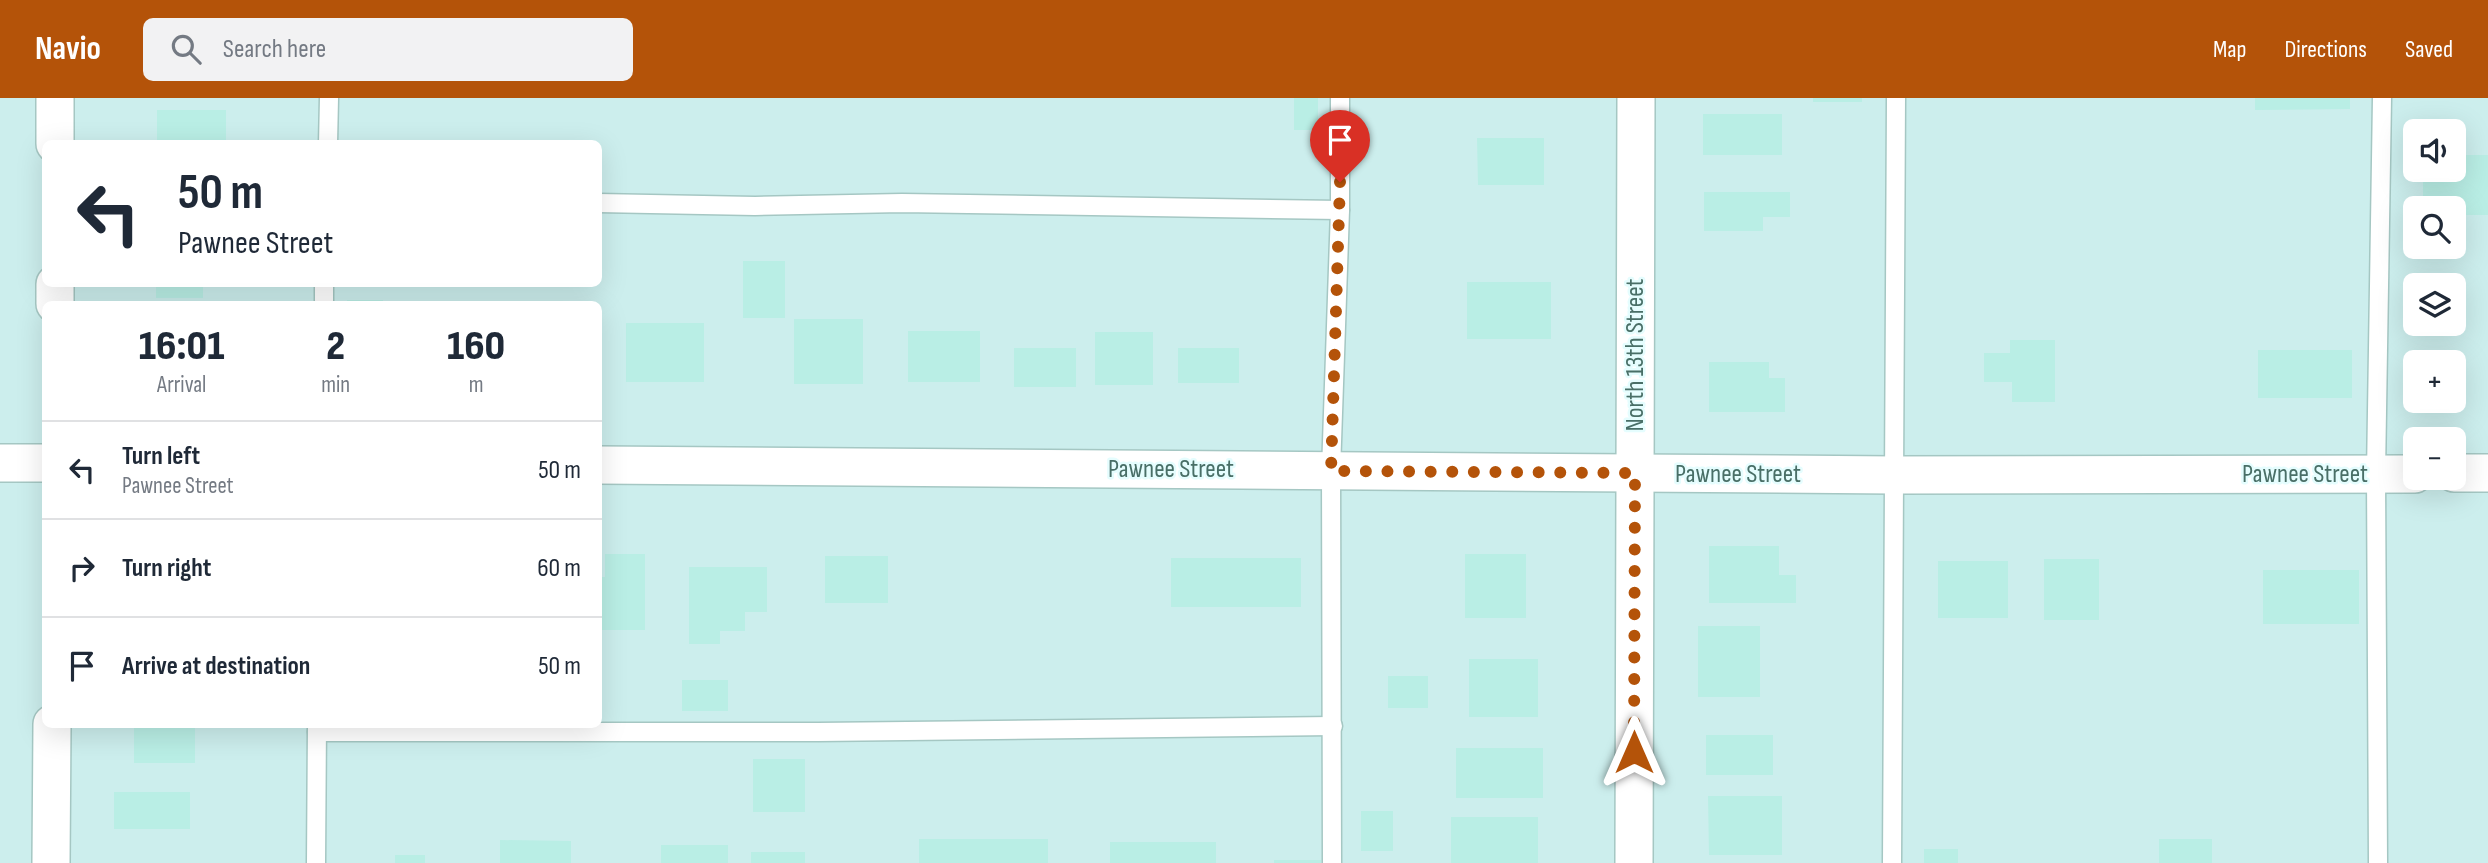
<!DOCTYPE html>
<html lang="en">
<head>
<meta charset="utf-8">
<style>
  body { margin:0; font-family:"Sofia Sans Condensed",sans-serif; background:#f2f2f3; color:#1f2937; height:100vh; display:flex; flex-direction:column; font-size:26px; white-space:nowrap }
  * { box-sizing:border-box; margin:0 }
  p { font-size:23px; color:#747a83 }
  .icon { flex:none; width:38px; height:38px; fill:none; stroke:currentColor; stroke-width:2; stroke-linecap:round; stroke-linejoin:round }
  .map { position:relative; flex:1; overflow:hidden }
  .side { position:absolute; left:42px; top:203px; width:560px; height:427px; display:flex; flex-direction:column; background:#fff; border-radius:10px; box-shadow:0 7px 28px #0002 }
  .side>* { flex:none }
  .top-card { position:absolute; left:42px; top:42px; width:560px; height:147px; border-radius:10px; box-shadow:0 7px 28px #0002; background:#fff; color:#1f2937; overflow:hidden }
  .controls { position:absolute; left:2403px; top:21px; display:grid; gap:14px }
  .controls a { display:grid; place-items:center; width:63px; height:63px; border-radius:10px; background:#fff; box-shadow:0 7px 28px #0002; font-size:35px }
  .pin { position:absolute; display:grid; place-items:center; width:60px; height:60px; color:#fff; margin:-72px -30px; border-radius:50% 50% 50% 0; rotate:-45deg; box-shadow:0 0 7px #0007 }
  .pin .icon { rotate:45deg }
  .me { position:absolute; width:77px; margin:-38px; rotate:0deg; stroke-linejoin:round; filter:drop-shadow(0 0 5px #0008) }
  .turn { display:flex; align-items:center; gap:24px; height:147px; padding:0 21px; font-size:32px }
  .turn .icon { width:91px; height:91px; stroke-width:2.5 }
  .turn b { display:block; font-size:49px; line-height:60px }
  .eta { display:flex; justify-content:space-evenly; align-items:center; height:119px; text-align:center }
  .eta b { font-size:42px; font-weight:800; line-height:49px }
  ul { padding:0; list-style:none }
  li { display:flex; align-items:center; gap:21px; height:98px; padding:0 21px; border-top:2px solid #e0e1e3 }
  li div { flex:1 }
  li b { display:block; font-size:26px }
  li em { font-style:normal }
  header { display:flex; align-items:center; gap:42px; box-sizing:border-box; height:98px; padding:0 35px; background:#b45309; color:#fff }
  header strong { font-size:33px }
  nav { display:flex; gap:38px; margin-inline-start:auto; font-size:24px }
  .search { width:490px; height:63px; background:#f2f2f3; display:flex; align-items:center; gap:18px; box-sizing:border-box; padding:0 24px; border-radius:10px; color:#747a83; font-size:26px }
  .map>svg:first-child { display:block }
</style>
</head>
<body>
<header>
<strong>Navio</strong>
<div class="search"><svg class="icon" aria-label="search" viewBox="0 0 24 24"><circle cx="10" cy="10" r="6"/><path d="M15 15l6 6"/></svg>Search here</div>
<nav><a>Map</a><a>Directions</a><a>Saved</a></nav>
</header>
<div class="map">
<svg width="2488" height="765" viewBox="0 0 2488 765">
  <rect width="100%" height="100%" fill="#dff9fa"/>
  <path fill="#cceeed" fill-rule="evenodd" d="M0 0H2488V765H0ZM2415 33H2454V72H2415ZM46 46H598V186H46ZM2415 110H2454V149H2415ZM2415 187H2454V226H2415ZM46 206H598V626H46ZM2415 264H2454V303H2415ZM2415 341H2454V380H2415Z"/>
  <g fill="#b9eee5">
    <rect x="1294" y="0" width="24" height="32"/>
    <rect x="1813" y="0" width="49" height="4"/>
    <polygon points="2255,0 2350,0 2350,11 2255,12"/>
    <rect x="157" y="12" width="69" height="34"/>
    <rect x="1703" y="16" width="79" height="41"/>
    <polygon points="1477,40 1544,40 1544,87 1478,87"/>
    <polygon points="2454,57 2488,57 2488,117 2454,117 2454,110 2423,110 2423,72 2454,72"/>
    <polygon points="1704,94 1790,94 1790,119 1763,119 1763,133 1704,133"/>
    <rect x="743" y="163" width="42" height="57"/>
    <rect x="1467" y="184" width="84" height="57"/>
    <rect x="156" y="186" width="47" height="14"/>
    <rect x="347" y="202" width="36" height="4"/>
    <rect x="794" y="221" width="69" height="65"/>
    <rect x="626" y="225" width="78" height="59"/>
    <rect x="908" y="233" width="72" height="51"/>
    <rect x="1095" y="234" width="58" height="53"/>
    <polygon points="2010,242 2055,242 2055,304 2012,304 2012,284 1984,284 1984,255 2010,255"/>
    <rect x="1014" y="250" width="62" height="39"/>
    <rect x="1178" y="250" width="61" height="35"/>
    <rect x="2258" y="252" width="94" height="48"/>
    <polygon points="1709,264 1769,264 1769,280 1785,280 1785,314 1709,314"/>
    <polygon points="1709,448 1779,448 1779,477 1796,477 1796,505 1709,505"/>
    <polygon points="605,456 645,456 645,532 598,532 598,479 605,479"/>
    <rect x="1465" y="456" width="61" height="64"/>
    <rect x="825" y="458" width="63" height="47"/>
    <rect x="1171" y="460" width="130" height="49"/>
    <rect x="2044" y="461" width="55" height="61"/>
    <rect x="1938" y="463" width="70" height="57"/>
    <polygon points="689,469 767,469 767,514 745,514 745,533 720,533 720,546 689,546"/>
    <rect x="2263" y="472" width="96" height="54"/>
    <rect x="1698" y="528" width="62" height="71"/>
    <rect x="1469" y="561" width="69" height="58"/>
    <rect x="1388" y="578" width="40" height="32"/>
    <rect x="682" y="582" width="46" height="31"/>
    <rect x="134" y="626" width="61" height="39"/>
    <rect x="1706" y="637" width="67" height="40"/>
    <rect x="1456" y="650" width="87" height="50"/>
    <rect x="753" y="661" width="52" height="53"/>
    <rect x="114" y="694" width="76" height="37"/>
    <polygon points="1708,698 1782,698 1782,757 1709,757"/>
    <rect x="1361" y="713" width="32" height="40"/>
    <rect x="1451" y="719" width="87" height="46"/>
    <rect x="919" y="741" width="129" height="24"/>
    <rect x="2159" y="741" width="53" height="24"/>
    <polygon points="500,742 571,743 571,765 500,765"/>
    <rect x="1110" y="744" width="106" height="21"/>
    <rect x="661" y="747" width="67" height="18"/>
    <rect x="1924" y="751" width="34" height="14"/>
    <rect x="751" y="754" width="54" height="11"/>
    <rect x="395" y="757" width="30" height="8"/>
    <rect x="1274" y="762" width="47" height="3"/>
  </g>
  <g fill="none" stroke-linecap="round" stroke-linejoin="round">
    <defs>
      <g id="lane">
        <polyline points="328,46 329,0"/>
        <polyline points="598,105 755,108 902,105 1340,112"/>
        <polyline points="324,206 324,186"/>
        <polyline points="317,634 818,634 1333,628"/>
        <polyline points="316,765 317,626"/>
        <polyline points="1332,765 1331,373 1340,112 1340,0"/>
        <polyline points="1892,765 1896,0"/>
        <polyline points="2378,765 2376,376 2382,0"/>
      </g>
      <g id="street">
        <polyline points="55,46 55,0"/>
        <polyline points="55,206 55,186"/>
        <polyline points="0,365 46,365"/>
        <polyline points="598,367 1894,377 2415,376"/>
        <polyline points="2454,375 2488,375"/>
        <polyline points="51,765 52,626"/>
        <polyline points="1634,765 1636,0"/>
      </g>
    </defs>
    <use href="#lane" stroke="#a5c7c3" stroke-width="21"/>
    <use href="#street" stroke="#a5c7c3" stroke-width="40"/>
    <use href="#lane" stroke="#fff" stroke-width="18"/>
    <use href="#street" stroke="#fff" stroke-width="37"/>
  </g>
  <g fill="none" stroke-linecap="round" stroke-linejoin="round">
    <polyline stroke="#b45309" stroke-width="12" stroke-dasharray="0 21.6" points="1340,84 1331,373 1635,375 1634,654"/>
  </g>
  <g text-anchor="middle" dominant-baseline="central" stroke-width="5" stroke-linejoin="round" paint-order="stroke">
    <g font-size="26" fill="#496f67" stroke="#e5fdfe">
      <text transform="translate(1635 257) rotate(-90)">North 13th Street</text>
      <text x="1171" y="371">Pawnee Street</text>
      <text x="1738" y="376">Pawnee Street</text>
      <text x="2305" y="376">Pawnee Street</text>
    </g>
  </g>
</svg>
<div class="controls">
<a><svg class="icon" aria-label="sound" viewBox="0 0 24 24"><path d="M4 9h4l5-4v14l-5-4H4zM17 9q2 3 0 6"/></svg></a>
<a><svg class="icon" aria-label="search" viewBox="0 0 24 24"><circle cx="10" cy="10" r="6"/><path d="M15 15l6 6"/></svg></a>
<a><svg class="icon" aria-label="layers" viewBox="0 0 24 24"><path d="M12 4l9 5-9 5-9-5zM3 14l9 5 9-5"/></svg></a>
<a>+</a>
<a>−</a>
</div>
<div class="pin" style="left:1340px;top:84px;background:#d93025"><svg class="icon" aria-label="arrive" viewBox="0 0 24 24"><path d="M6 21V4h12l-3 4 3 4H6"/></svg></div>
<svg class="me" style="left:1634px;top:654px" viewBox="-20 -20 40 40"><path d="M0-17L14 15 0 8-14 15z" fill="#b45309" stroke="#fff" stroke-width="4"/></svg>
<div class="top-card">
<div class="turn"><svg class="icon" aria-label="left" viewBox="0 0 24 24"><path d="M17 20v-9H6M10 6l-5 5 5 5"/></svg><div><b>50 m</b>Pawnee Street</div></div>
</div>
<section class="side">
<div class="eta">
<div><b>16:01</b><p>Arrival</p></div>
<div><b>2</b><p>min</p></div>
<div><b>160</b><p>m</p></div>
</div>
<ul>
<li><svg class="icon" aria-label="left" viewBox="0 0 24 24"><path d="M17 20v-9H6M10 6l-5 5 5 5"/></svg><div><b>Turn left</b><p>Pawnee Street</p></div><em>50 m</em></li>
<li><svg class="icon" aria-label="right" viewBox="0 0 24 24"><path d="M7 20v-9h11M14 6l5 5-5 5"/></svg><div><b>Turn right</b></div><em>60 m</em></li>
<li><svg class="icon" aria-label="arrive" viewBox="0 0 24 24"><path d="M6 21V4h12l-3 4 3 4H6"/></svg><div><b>Arrive at destination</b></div><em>50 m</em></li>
</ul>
</section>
</div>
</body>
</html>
